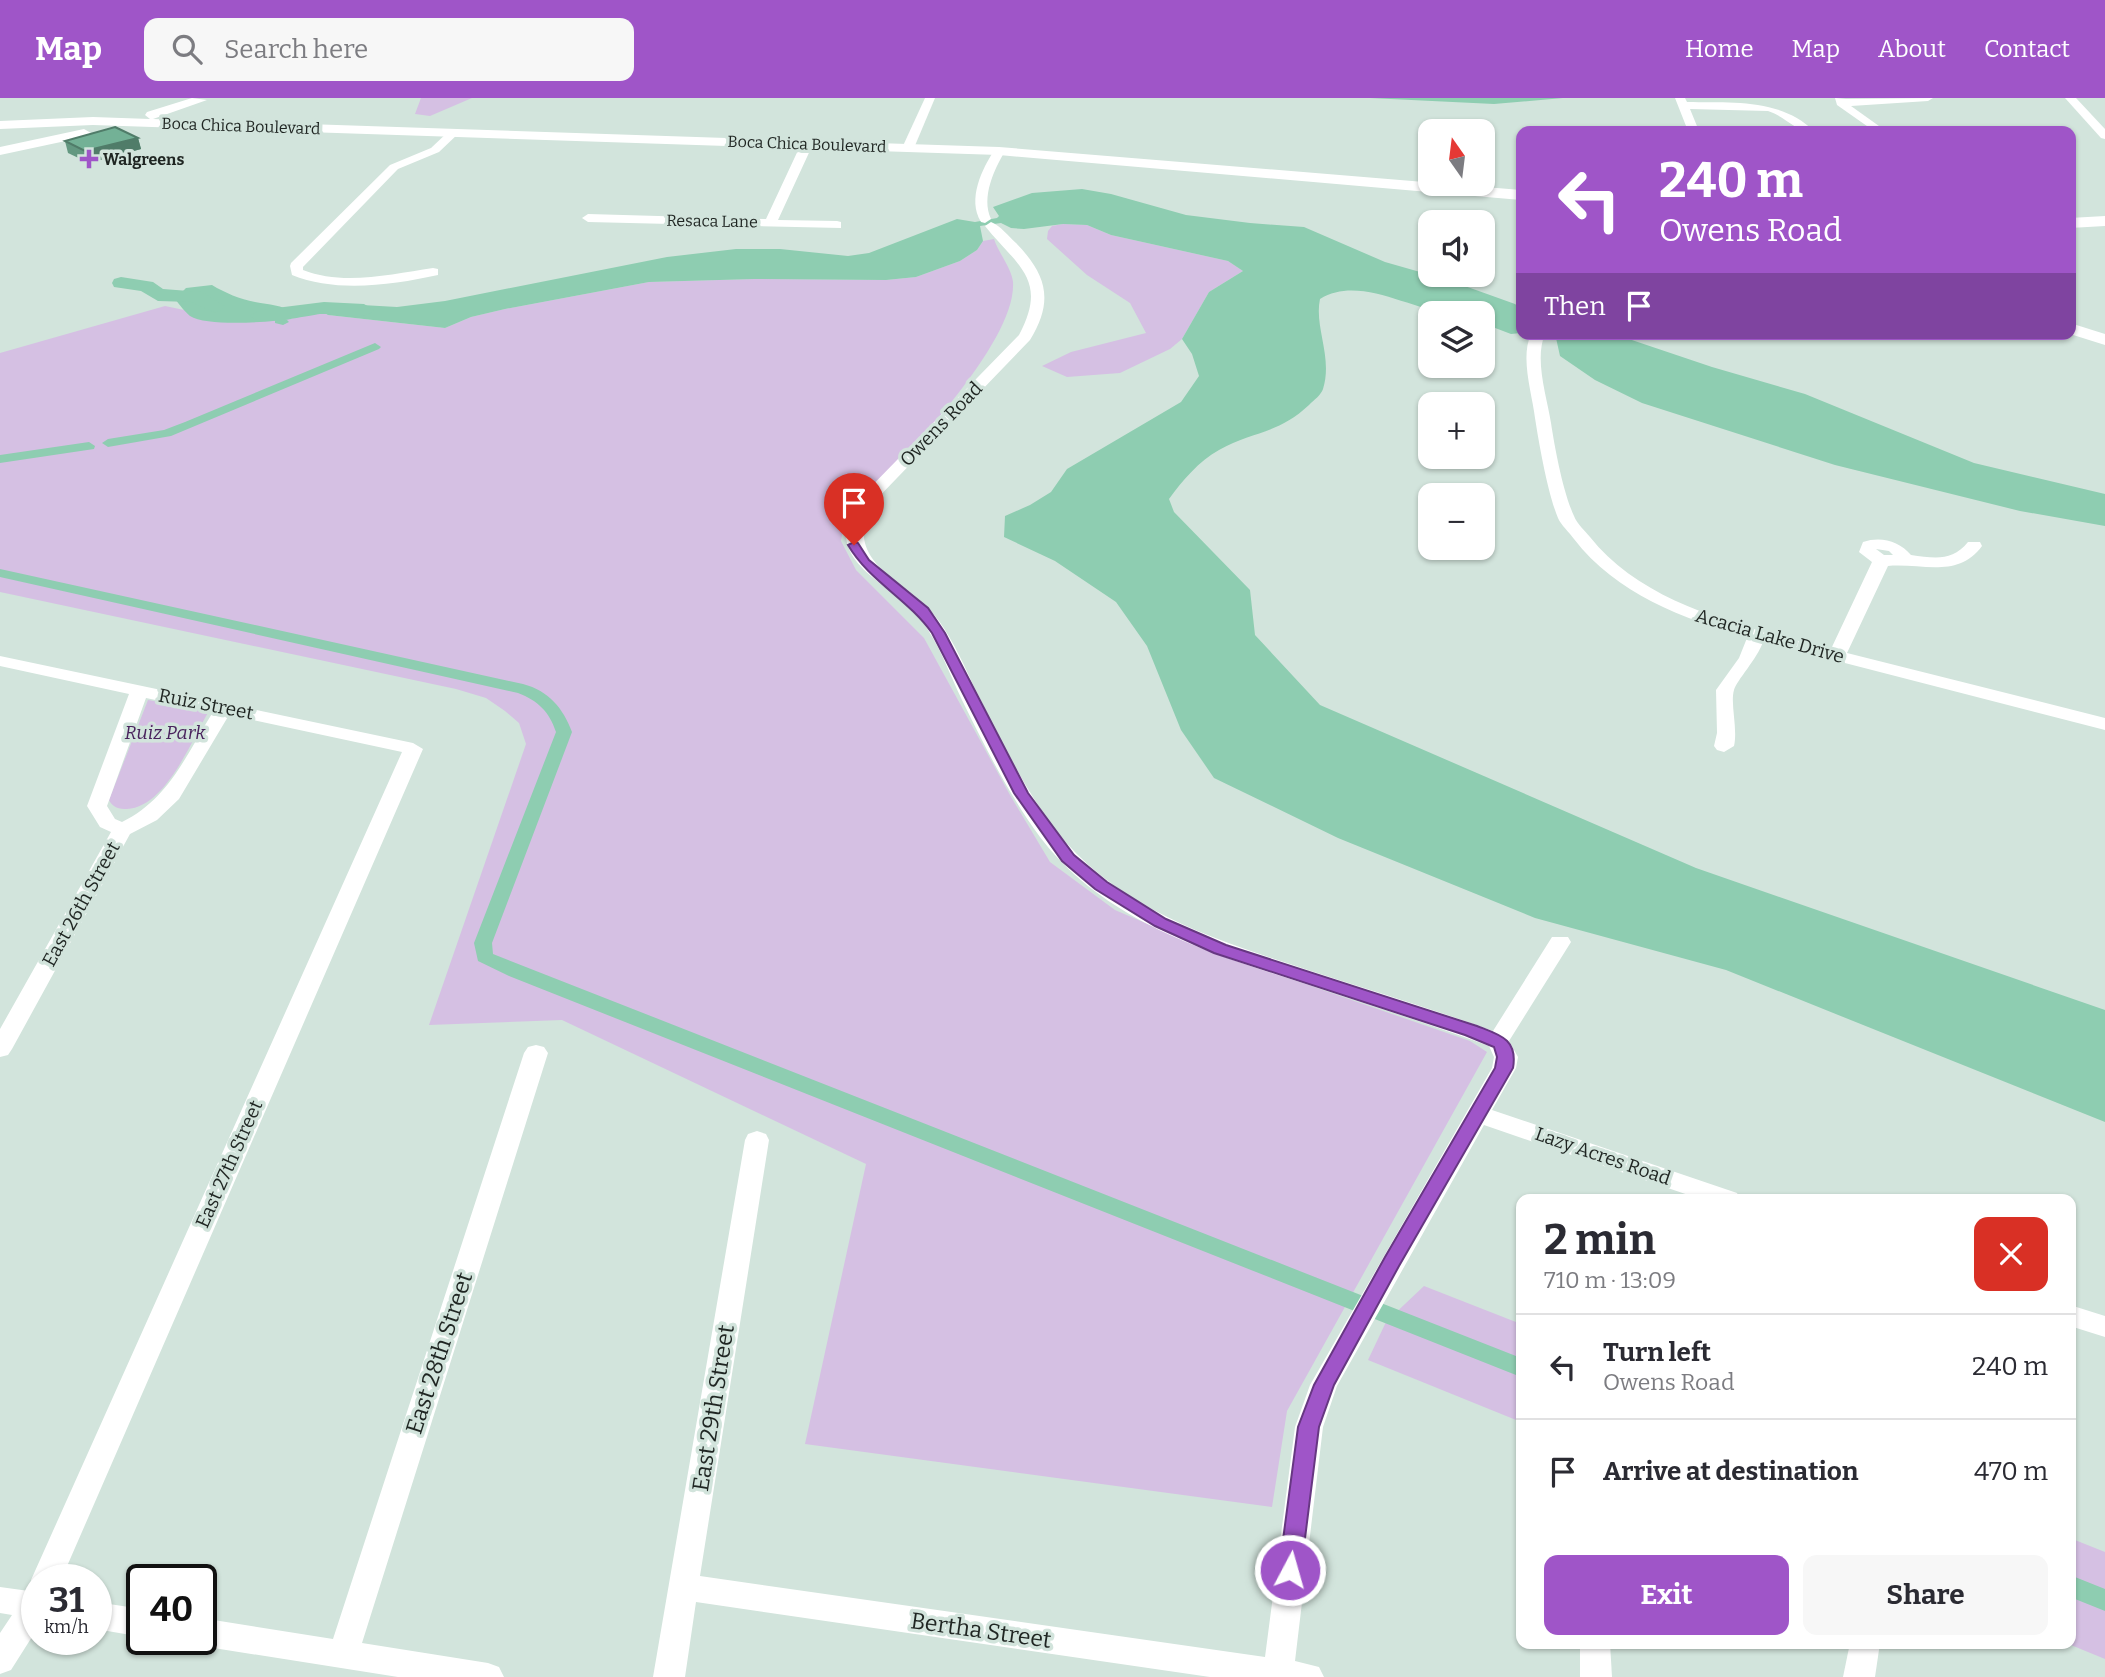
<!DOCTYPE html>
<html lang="en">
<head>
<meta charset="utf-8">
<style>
  body { margin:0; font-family:Bitter,serif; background:#f7f7f7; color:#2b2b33; height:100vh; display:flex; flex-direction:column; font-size:26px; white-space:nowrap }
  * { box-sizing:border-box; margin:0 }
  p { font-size:23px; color:#7c7c81 }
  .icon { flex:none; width:38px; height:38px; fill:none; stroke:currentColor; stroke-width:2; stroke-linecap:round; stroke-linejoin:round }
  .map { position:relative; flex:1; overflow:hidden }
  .details { position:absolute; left:1516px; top:1096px; width:560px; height:455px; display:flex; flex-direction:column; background:#fff; border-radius:14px; box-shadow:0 2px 5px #0004 }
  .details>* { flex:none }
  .hud { position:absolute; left:1516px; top:28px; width:560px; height:214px; border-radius:14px; box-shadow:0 2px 5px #0004; background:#9f55c8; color:#fff; overflow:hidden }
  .needle { width:46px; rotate:346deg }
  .buttons { position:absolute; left:1418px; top:21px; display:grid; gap:14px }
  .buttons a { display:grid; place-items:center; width:77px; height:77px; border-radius:14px; background:#fff; box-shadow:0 2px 5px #0004; font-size:35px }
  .speed { position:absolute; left:21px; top:1466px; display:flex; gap:14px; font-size:35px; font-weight:700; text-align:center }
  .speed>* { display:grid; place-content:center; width:91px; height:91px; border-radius:50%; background:#fff; box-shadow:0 2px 5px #0004; line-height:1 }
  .speed small { font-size:18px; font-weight:400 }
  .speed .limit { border:4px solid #111; border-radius:10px; background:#fff; color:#111 }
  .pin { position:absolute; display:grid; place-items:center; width:60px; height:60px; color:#fff; margin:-72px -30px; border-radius:50% 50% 50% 0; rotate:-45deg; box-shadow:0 0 7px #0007 }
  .pin .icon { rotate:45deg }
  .me { position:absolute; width:77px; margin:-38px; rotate:6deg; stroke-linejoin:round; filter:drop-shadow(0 0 5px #0008) }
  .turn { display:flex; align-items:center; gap:24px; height:147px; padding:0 28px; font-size:32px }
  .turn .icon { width:91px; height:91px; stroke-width:2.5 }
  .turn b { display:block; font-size:49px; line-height:60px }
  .then { display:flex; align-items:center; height:66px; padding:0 28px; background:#0003; gap:14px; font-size:26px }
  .round { display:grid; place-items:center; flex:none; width:74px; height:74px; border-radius:14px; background:#f7f7f7 }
  .headline { display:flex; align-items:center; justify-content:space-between; height:119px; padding:0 28px }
  h1 { font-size:42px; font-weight:700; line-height:52px }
  .primary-button { display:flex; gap:14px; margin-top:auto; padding:14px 28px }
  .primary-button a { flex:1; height:80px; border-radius:14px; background:#9f55c8; color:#fff; font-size:28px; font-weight:700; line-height:80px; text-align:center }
  .primary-button a+a { background:#f7f7f7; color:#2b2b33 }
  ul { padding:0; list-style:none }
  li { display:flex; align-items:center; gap:21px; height:105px; padding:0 28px; border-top:2px solid #e1e1e2 }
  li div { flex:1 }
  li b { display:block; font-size:26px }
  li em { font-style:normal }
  header { display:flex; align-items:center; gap:42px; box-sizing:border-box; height:98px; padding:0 35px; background:#9f55c8; color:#fff }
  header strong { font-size:33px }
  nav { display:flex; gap:38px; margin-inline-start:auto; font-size:24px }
  .search { width:490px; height:63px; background:#f7f7f7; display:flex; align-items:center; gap:18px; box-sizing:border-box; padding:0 24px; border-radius:14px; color:#7c7c81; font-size:26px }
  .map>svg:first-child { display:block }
</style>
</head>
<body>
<header>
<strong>Map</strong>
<div class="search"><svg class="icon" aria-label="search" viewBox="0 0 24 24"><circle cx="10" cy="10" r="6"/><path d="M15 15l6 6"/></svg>Search here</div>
<nav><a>Home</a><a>Map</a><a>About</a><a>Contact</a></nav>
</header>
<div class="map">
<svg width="2105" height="1579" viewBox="0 0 2105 1579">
  <rect width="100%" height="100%" fill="#d2e4dc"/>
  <g fill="#d5c0e3">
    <polygon points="421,0 472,0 430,18 415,16"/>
    <polygon points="1063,126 1087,127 1111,137 1228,163 1243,173 1209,194 1182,241 1170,251 1120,275 1067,279 1042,268 1071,254 1146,235 1130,205 1087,177 1047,141 1048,133 1052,128"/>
    <path d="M994 141C998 154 1012 171 1013 184 1017 249 888 375 844 425L841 443 856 472 924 540 1010 697 1050 764 1115 812 1213 854 1470 943 1487 954 1287 1313 1272 1409 805 1346 866 1066 562 922 429 927 526 646 519 625 505 613 486 600 456 591 0 494V255L165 208 194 214 291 221 294 216 321 213 328 217 445 230 471 219 505 211 649 184 754 181 886 182 916 179 960 163 977 152 983 143Z"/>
    <path d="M148 602 209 613C191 643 166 709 127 711 119 711 113 710 109 702Z"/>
    <polygon points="1424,1188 1521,1226 1521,1324 1368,1262 1386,1224"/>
    <polygon points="2070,1440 2105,1454 2105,1561 2066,1545 2070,1545"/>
  </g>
  <g fill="#8ecdb1">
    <polygon points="1370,0 1563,0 1494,6"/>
    <path d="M1082 91 1111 96 1186 117 1250 125 1304 129 1385 164 1448 182 1515 206 1521 211V235L1511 236 1482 225V215C1471 215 1460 216 1449 215 1408 211 1359 177 1320 201 1314 229 1333 259 1323 291 1321 297 1314 302 1309 307 1277 337 1252 333 1219 352 1199 363 1182 383 1169 401L1174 414 1250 492 1255 537 1320 607 1696 770 2105 912V1024L1726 872 1535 820 1338 740 1214 680 1181 632 1147 548 1116 504 1055 463 1004 439 1005 418 1030 407 1051 394 1067 371 1181 304 1199 278 1192 256 1182 241 1209 194 1243 173 1228 163 1111 137 1087 127 1063 126 1024 131 1011 130 1001 125 980 128 983 143 977 152 960 163 916 179 886 182 754 181 649 184 505 211 471 219 445 230 328 217 321 213 327 205 397 209 445 203 667 159 736 151H780L848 158 869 155 957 121 975 124 997 120 999 118 993 109 1032 95Z"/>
    <path d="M212 187C225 195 240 201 255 204 270 207 281 206 294 216L291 221C271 224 207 229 190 218 185 214 179 206 175 201L186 190Z"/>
    <polygon points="1549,236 1614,236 1712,269 1805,296 1974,365 2105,396 2105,428 2020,413 1835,367 1642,305 1595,282 1560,258 1556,240"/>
  </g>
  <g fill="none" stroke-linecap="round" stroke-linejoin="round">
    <g fill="#8ecdb1" fill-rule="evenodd">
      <polygon points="279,220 287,222 289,224 283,227 275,225 275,221"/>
      <polygon points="375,245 381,249 379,251 171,338 108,349 102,345 108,341 164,332 185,324"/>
      <polygon points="89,344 95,348 94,351 0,365 0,357"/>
      <path d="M0 471 523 586C549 593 563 610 572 634L492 845 493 856 1521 1260V1279L509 878 478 863 474 845 556 634C549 613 538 603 518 595L0 479Z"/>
      <polygon points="2070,1477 2105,1491 2105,1513 2070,1499"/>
    </g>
    <g fill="#8ecdb1" fill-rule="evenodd">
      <polygon points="121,179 153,184 163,191 202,194 226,209 216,215 191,204 158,203 141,193 114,189 112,185 114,181"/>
      <path d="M324 204 364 206 374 212C364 224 335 215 320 216 305 218 259 229 250 218L260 212Z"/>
    </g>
    <g fill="#fff" fill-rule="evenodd">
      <polygon points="925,0 935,0 914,50 904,52 902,50"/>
      <path d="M1675 0H1685L1687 4C1732 5 1780 0 1814 33 1794 34 1787 19 1768 13L1690 11 1699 33H1688Z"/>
      <polygon points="1835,0 1846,1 1933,0 1928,3 1851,8 1886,33 1874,33 1837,7"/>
      <polygon points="2065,0 2076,0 2105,31 2105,41 2101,40"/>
      <path d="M449 33 459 35 439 54 398 71 303 169V172C343 188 392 176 433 170L438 171V177C392 187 336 195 292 177L290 168 291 165 390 67 431 50Z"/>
      <polygon points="807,43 813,46 778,122 837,123 841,124 841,130 588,124 582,120 588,116 766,121 801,46"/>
      <path d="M995 51 1005 53C994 72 981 99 991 121L985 125 981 124C967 101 982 71 995 51Z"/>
      <path d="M991 124C1001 128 1008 138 1016 145 1047 177 1054 203 1030 242L870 408C843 470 910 480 939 523 954 544 965 569 976 593 1000 640 1023 689 1055 731 1117 812 1219 843 1311 873 1372 893 1433 911 1493 933L1552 839H1568L1571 844 1509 943 1518 959 1516 970 1492 1012 1737 1095 1740 1101H1700L1484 1027 1337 1288 1323 1329 1295 1563 1319 1569 1324 1579H1210L696 1504 685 1579H653L745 1042 748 1036 757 1033 766 1036 769 1042 700 1478 1265 1559 1295 1329 1310 1287 1492 970 1494 959 1489 948C1430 926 1369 907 1309 887 1212 856 1104 824 1040 739 1009 697 985 649 962 602 949 575 939 545 921 522 892 483 818 465 857 403L1019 237C1049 181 1017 168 985 128Z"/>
      <path d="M1531 236H1545C1534 261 1547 299 1551 325 1555 351 1563 394 1574 418 1577 426 1585 433 1590 439 1644 508 1750 531 1831 551L1872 464 1859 454 1863 444C1881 438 1899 443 1911 457 1934 460 1952 464 1968 444H1980L1982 448C1958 481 1922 465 1888 468L1847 555 2105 620V632L1763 544C1757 561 1737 582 1734 592 1730 606 1738 630 1734 648L1724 654 1717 652 1714 648 1717 635 1716 592 1739 560 1747 540C1683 520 1616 496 1574 441 1569 434 1561 427 1558 420 1548 396 1539 346 1535 320 1532 295 1520 260 1531 236ZM1876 451 1889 453 1893 457H1884Z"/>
      <path d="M0 558 413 645 423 651 61 1482H37V1531L11 1572 0 1576V1535L12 1517 0 1515V1489L29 1493 35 1491 31 1482 402 654 229 617 179 701 157 722 130 736 12 951 8 957 0 959V931L111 734 100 729 87 708 129 596 0 568ZM146 600 213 614C186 657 169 701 122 724L115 721 107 708Z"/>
      <polygon points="536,947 544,949 548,955 362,1545 488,1565 499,1569 504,1579 398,1579 201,1548 190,1544 189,1542 201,1542 201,1520 333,1541 524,955 528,949"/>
      <polygon points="2070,1207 2105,1218 2105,1239 2070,1228"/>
      <polygon points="96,1504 142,1511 142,1539 96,1531"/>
      <polygon points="1580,1545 1610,1545 1612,1579 1580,1579"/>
      <polygon points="1850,1545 1880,1545 1875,1579 1843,1579"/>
    </g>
    <g fill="#fff" fill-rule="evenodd">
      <polygon points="192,0 207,2 153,21 999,49 1521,92 1521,102 999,57 93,27 0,31 0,23 93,19 150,21 145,17 147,14"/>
      <polygon points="84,31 91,35 89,38 0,57 0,49"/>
      <polygon points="2105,118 2105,128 2070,130 2070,120"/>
      <polygon points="2070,225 2105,236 2105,247 2070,236"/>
    </g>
  </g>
  <polygon fill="#639881" points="138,40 141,51 89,65 68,55 65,43"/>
  <polygon fill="#507c69" points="138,40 141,51 89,65 85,53"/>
  <polygon fill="#73b196" stroke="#507c69" stroke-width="2" points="115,29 138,40 85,53 65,43"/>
  <path fill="#9f55c8" stroke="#673782" stroke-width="2" d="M854 444 858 445 869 462 928 510 945 535 1028 695 1074 757 1107 784 1166 821 1226 847 1477 928C1500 937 1518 941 1513 970L1399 1168 1334 1287 1319 1329 1301 1472 1298 1479 1290 1482 1282 1479 1279 1472 1298 1329 1314 1287 1385 1159 1495 970 1497 959 1494 949 1465 937 1214 855 1155 828 1095 791 1062 763 1014 695 932 535C908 501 869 483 848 447Z"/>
  <path fill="#9f55c8" stroke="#d2e4dc" stroke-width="2.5" d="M85.5 50.5h7v7h7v7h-7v7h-7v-7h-7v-7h7z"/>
  <g text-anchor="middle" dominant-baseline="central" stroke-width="7" stroke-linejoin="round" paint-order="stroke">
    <g font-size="16" fill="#1f2522" stroke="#d2e4dc">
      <text transform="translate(241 28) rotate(2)">Boca Chica Boulevard</text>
      <text transform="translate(807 46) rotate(2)">Boca Chica Boulevard</text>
      <text transform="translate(712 123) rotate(1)">Resaca Lane</text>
    </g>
    <g font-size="16" font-weight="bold" fill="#1f2522" stroke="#d2e4dc" text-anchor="start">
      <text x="103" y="61">Walgreens</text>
    </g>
    <g font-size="19" fill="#1f2522" stroke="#d2e4dc">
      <text transform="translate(941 326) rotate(-46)">Owens Road</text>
      <text transform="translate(1770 538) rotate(16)">Acacia Lake Drive</text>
      <text transform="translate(206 606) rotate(11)">Ruiz Street</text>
      <text transform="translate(81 806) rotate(-61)">East 26th Street</text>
      <text transform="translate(1603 1058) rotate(19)">Lazy Acres Road</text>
      <text transform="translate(229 1066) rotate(-66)">East 27th Street</text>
    </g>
    <g font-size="19" font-style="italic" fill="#49235d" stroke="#d2e4dc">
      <text x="165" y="634">Ruiz Park</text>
    </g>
    <g font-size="23" fill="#1f2522" stroke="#d2e4dc">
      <text transform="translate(439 1255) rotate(-72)">East 28th Street</text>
      <text transform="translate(713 1310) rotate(-81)">East 29th Street</text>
      <text transform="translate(981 1532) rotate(8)">Bertha Street</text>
    </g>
  </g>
</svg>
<div class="buttons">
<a><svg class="needle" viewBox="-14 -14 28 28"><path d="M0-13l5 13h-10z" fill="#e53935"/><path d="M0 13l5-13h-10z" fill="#7c7c81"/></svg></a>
<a><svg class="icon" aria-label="sound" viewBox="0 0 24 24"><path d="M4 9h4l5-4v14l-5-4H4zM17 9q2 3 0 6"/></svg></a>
<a><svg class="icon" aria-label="layers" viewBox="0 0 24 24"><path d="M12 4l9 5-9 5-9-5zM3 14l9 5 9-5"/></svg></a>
<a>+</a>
<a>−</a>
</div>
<div class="speed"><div>31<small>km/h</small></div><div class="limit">40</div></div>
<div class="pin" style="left:854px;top:447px;background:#d93025"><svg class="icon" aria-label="arrive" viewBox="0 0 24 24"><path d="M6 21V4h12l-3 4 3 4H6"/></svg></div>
<svg class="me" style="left:1290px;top:1472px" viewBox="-20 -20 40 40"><circle r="17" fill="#9f55c8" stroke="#fff" stroke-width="3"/><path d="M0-11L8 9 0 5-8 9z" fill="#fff"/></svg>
<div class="hud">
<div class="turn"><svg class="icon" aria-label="left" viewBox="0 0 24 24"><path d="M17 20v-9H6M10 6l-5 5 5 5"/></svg><div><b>240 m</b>Owens Road</div></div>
<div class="then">Then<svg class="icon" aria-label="arrive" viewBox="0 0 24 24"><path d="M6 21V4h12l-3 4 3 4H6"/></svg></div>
</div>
<section class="details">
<div class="headline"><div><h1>2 min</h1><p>710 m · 13:09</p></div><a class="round" style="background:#d93025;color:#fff"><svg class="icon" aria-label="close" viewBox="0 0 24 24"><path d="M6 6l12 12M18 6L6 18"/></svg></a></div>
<ul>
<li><svg class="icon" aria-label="left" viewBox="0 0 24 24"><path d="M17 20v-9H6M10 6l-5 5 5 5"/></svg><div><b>Turn left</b><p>Owens Road</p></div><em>240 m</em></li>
<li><svg class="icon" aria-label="arrive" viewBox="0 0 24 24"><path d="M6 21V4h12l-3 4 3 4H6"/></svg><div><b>Arrive at destination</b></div><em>470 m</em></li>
</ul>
<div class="primary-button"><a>Exit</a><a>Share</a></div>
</section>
</div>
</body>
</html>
